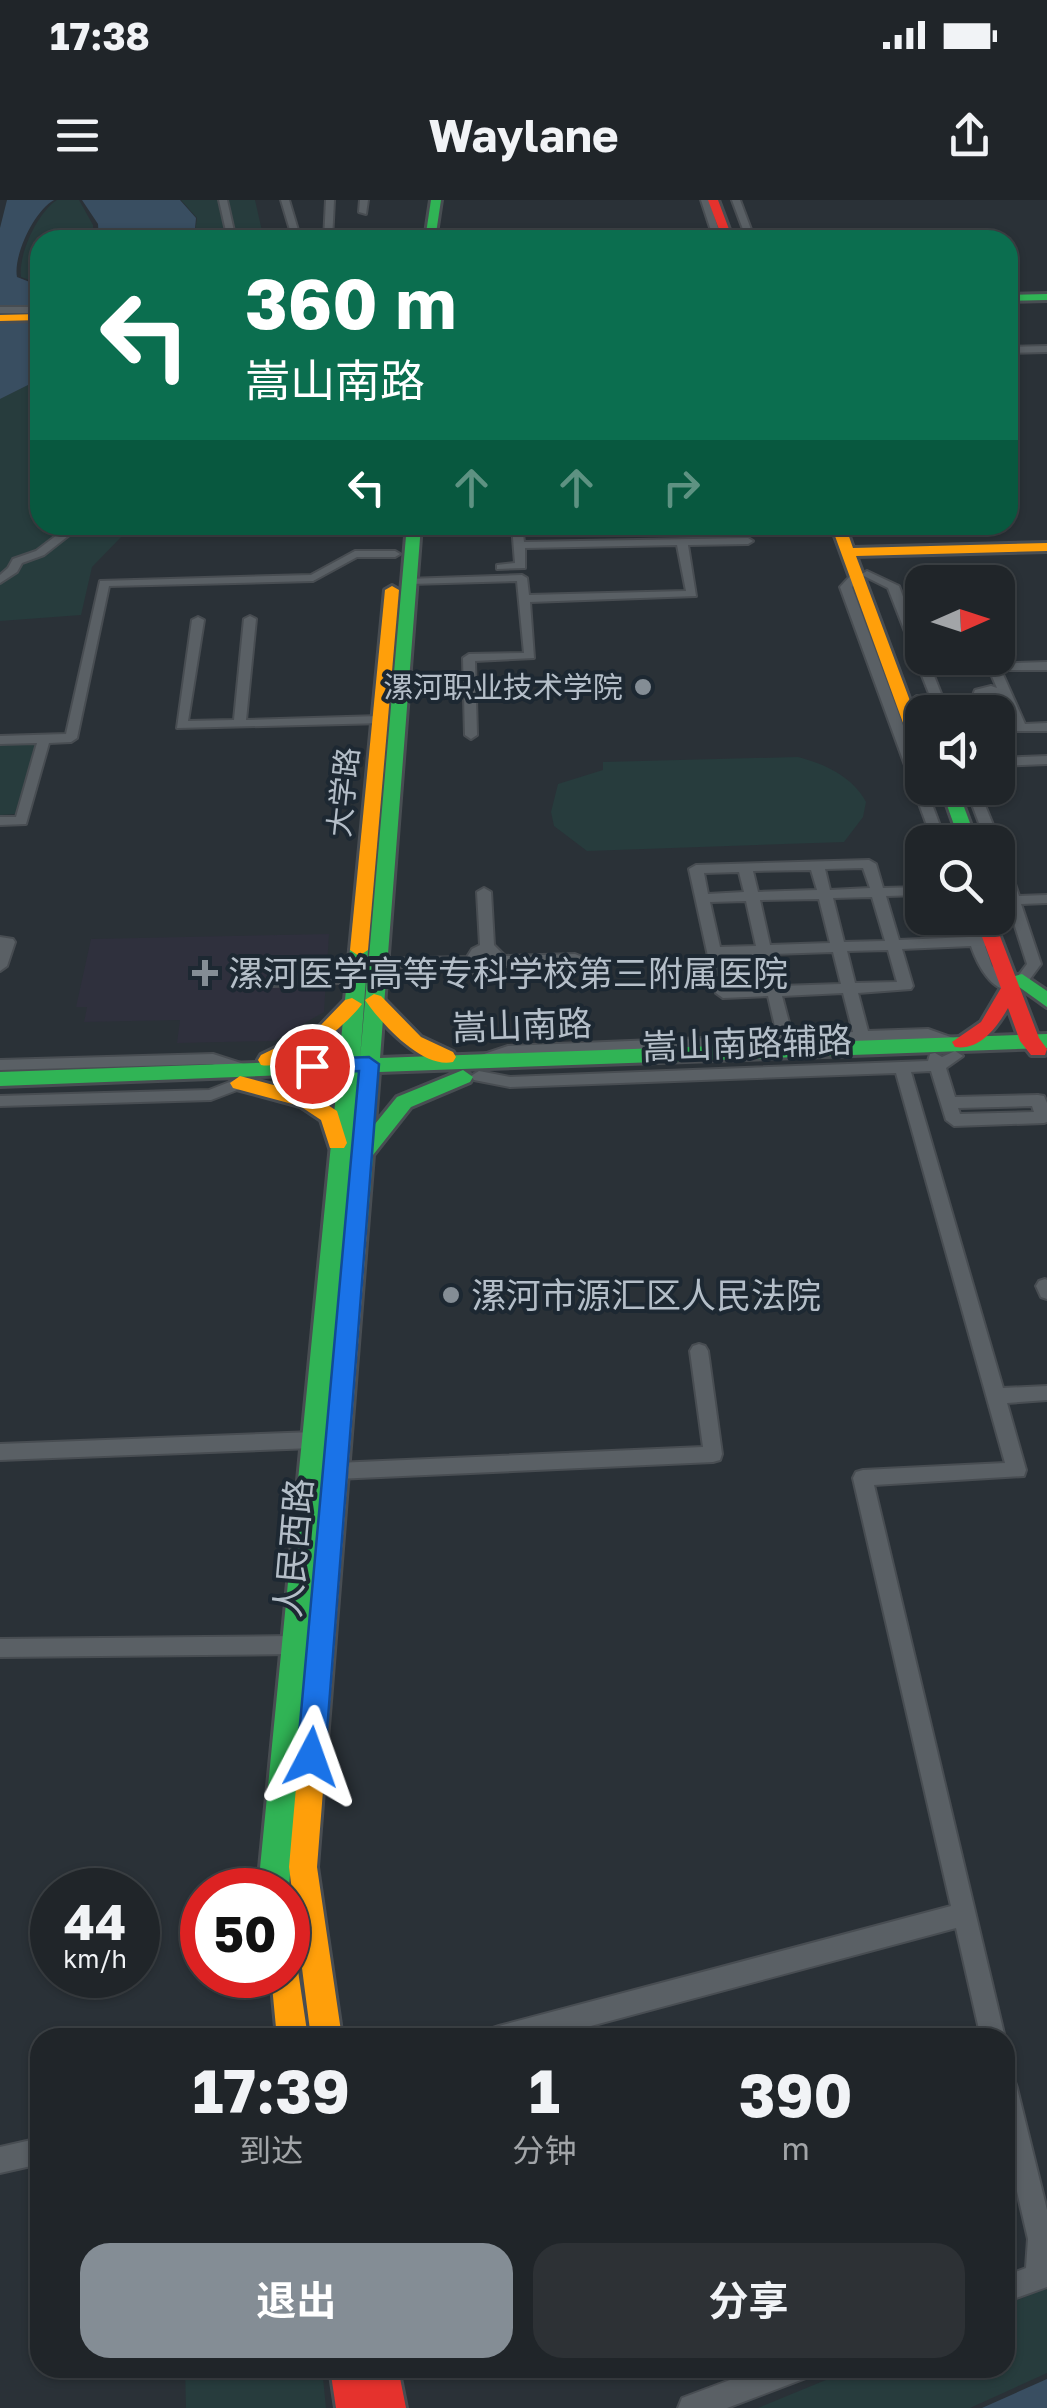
<!DOCTYPE html>
<html lang="zh">
<head>
<meta charset="utf-8">
<style>
  body { margin:0; font-family:"Golos Text","Noto Sans SC",sans-serif; background:#2d3135; color:#f1f3f6; height:100vh; display:flex; flex-direction:column; font-size:38px; white-space:nowrap }
  * { box-sizing:border-box; margin:0 }
  p { font-size:32px; color:#a2a5a8 }
  .icon { flex:none; width:55px; height:55px; fill:none; stroke:currentColor; stroke-width:2; stroke-linecap:round; stroke-linejoin:round }
  .map { position:relative; flex:1; overflow:hidden }
  .side { position:absolute; left:30px; top:1828px; width:985px; height:350px; display:flex; flex-direction:column; background:#202529; border-radius:30px; box-shadow:0 2px 8px #0004,0 0 0 2px #3d4246 }
  .side>* { flex:none }
  .guide { position:absolute; left:30px; top:30px; width:988px; height:305px; border-radius:30px; box-shadow:0 2px 8px #0004,0 0 0 2px #3d4246; background:#0b6e4f; color:#fff; overflow:hidden }
  .needle { width:65px; rotate:87deg }
  .controls { position:absolute; left:905px; top:365px; display:grid; gap:20px }
  .controls a { display:grid; place-items:center; width:110px; height:110px; border-radius:20px; background:#202529; box-shadow:0 2px 8px #0004,0 0 0 2px #3d4246; font-size:50px }
  .speed { position:absolute; left:30px; top:1668px; display:flex; gap:20px; font-size:50px; font-weight:700; text-align:center }
  .speed>* { display:grid; place-content:center; width:130px; height:130px; border-radius:50%; background:#202529; box-shadow:0 2px 8px #0004,0 0 0 2px #3d4246; line-height:1 }
  .speed small { font-size:25px; font-weight:400 }
  .speed .limit { border:15px solid #d22; background:#fff; color:#111 }
  .pin { position:absolute; display:grid; place-items:center; width:85px; height:85px; color:#fff; margin:-42px; border:5px solid #fff; border-radius:50%; box-shadow:0 2px 10px #0007 }
  .me { position:absolute; width:110px; margin:-55px; rotate:4deg; stroke-linejoin:round; filter:drop-shadow(0 0 8px #0008) }
  .turn { display:flex; align-items:center; gap:35px; height:210px; padding:0 50px; font-size:45px }
  .turn .icon { width:130px; height:130px; stroke-width:2.5 }
  .turn b { display:block; font-size:70px; line-height:85px }
  .lanes { display:flex; align-items:center; height:95px; padding:0 50px; background:#0003; justify-content:center; gap:50px; direction:ltr }
  .lanes .off { opacity:.35 }
  .eta { display:flex; justify-content:space-evenly; align-items:center; height:170px; text-align:center }
  .eta b { font-size:60px; font-weight:700; line-height:70px }
  .primary-button { display:flex; gap:20px; margin-top:auto; padding:20px 50px }
  .primary-button a { flex:1; height:115px; border-radius:30px; background:#848d95; color:#fff; font-size:40px; font-weight:700; line-height:115px; text-align:center }
  .primary-button a+a { background:#2d3135; color:#f1f3f6 }
  .status { display:flex; justify-content:space-between; align-items:center; height:70px; padding:0 50px; background:#202529; direction:ltr }
  .status svg { height:28px; fill:currentColor }
  header { display:flex; justify-content:space-between; align-items:center; height:130px; padding:0 50px; background:#202529; font-size:45px; font-weight:700 }
  .map>svg:first-child { display:block }
</style>
</head>
<body>
<div class="status"><b>17:38</b><svg viewBox="0 0 49 12"><path d="M0 12V9h3v3zM5 12V6h3v6zM10 12V3h3v9zM15 12V0h3v12zM26 1h20v11H26zM47 4h2v5h-2z"/></svg></div>
<header><svg class="icon" aria-label="menu" viewBox="0 0 24 24"><path d="M4 6h16M4 12h16M4 18h16"/></svg>Waylane<svg class="icon" aria-label="share" viewBox="0 0 24 24"><path d="M12 15V3M7 8l5-5 5 5M5 13v7h14v-7"/></svg></header>
<div class="map">
<svg width="1047" height="2208" viewBox="0 0 1047 2208">
  <rect width="100%" height="100%" fill="#2a3137"/>
  <polygon fill="#2f303d" points="329,734 324,812 274,841 177,843 180,820 84,822 87,807 76,807 91,739"/>
  <g fill="#273c3d">
    <path d="M57 0H79L93 25V40H40V84L21 77C18 54 38 12 57 0Z"/>
    <polygon points="181,0 255,0 264,40 194,40 197,18"/>
    <polygon points="40,179 40,325 125,325 122,336 92,367 81,415 0,421 0,199"/>
    <polygon points="0,543 36,543 15,614 0,615"/>
    <path d="M798 557C825 564 853 577 866 602L863 617 844 642 587 651 554 626 551 612 558 584 603 570V562Z"/>
    <polygon points="1047,2088 1047,2173 970,2208 758,2208 855,2168 1005,2168 1005,2105"/>
    <polygon points="185,2168 322,2168 326,2208 186,2208"/>
  </g>
  <g fill="#394e61">
    <path d="M7 0H54C34 11 13 56 17 77L40 86V179L0 199V28Z"/>
    <polygon points="82,0 180,0 196,18 194,40 99,40 98,24"/>
    <polygon points="1047,2179 1047,2208 982,2208"/>
  </g>
  <g fill="none" stroke-linecap="round" stroke-linejoin="round">
    <defs>
      <g id="street">
        <polygon points="219,0 227,0 236,40 228,40"/>
        <polygon points="281,0 289,0 301,40 293,40"/>
        <polygon points="326,0 334,0 332,40 324,40"/>
        <polygon points="360,0 368,0 366,14 359,12"/>
        <polygon points="701,0 709,0 722,40 714,40"/>
        <polygon points="732,0 740,0 755,40 747,40"/>
        <rect x="0" y="107" width="40" height="6"/>
        <polygon points="1047,146 1047,152 1008,153 1008,147"/>
        <polygon points="70,325 82,325 44,355 22,363 17,372 0,383 0,375 8,368 13,359 36,351"/>
        <polygon points="512,325 522,325 524,342 748,338 753,341 748,344 688,345 696,396 530,402 534,458 475,461 477,535 471,539 465,535 463,458 469,454 524,453 517,381 410,384 404,381 406,379 522,375 527,378 529,395 686,391 677,345 525,348 525,368 497,369 497,365 515,363"/>
        <polygon points="854,325 865,325 856,334 848,334 847,332"/>
        <polygon points="355,351 395,351 400,354 395,357 357,357 313,381 109,386 77,538 71,542 49,543 26,624 0,625 0,617 16,617 37,543 0,544 0,536 66,534 100,381 311,375"/>
        <path d="M867 371 899 386 922 447V458H927L942 496 973 495 975 490 991 486 997 488 988 467 990 464 1047 462V470H1001L1025 524 1047 523V531H1017L1005 505 993 509 975 502 944 503 948 512H936L932 503 917 504 911 500 917 496H930L888 388 862 375 852 387 922 577V588H926L946 642H933L840 387 853 373 862 374ZM991 494 999 496 1000 499H987L986 495Z"/>
        <polygon points="250,416 256,419 246,520 380,516 384,517 384,523 177,528 192,420 198,417 204,420 188,521 234,520 244,419"/>
        <polygon points="1047,556 1047,564 998,566 998,558"/>
        <polygon points="966,588 978,588 1000,642 998,645 998,642 986,642"/>
        <polygon points="998,650 1005,654 1019,696 1047,695 1047,703 1021,704 1041,764 1027,783 1022,785 1015,780 1027,764 998,673"/>
        <path d="M869 660 876 664 883 688 922 687V695L886 696 899 740 968 737 961 718H975L982 737 992 736 999 741 997 744 985 746 992 766 1015 785V791C992 793 978 766 971 746L902 749 913 786 911 789 858 793 868 831 928 829 956 839 959 843 956 847 951 848 927 839 794 845 792 851H782L779 845 509 856 480 866 472 861 475 857 508 846 777 835 768 796 723 798 716 793 689 669 696 665ZM863 668 870 688 830 690 825 669ZM811 670 817 690 758 692 753 671ZM739 672 744 692 708 694 704 673ZM872 697 885 741 844 742 833 698ZM819 699 830 743 770 745 760 700ZM746 701 756 746 720 747 710 702ZM888 750 897 782 855 783 847 751ZM833 752 841 784 780 786 772 754ZM758 755 765 787 729 788 722 756ZM843 793 853 832 792 834 782 796Z"/>
        <path d="M484 688 491 692 494 745 505 756 575 754 580 756V762L505 766C496 781 478 782 467 767H372V761L377 759 467 757 472 749 480 745 477 692ZM483 754 491 757V766L487 769 481 765Z"/>
        <polygon points="0,737 13,739 15,742 7,766 0,771"/>
        <polygon points="355,774 360,776 360,782 274,786 267,781 274,776"/>
        <path d="M955 851 963 856 946 868 955 897 1038 895 1044 896 1047 903V922L1044 923 954 926 946 920 931 871 911 872 1003 1188 1047 1186V1200L1007 1203 1026 1270 1024 1276 874 1285 1005 1838H981L956 1728 546 1838H487L490 1829 499 1826 951 1706 853 1278 856 1272 863 1270 1005 1263 896 873 510 887 474 880 471 876 479 871 510 877 928 861 930 854 935 853 942 857ZM1032 906 1034 912 960 914 958 908Z"/>
        <polygon points="213,854 247,865 250,869 242,874 212,864 0,870 0,860"/>
        <polygon points="240,878 245,879 248,883 245,887 211,900 0,906 0,896 209,890"/>
        <polygon points="1045,1079 1047,1080 1047,1099 1041,1097 1036,1086 1039,1081"/>
        <polygon points="699,1144 705,1146 708,1151 722,1254 720,1260 713,1262 336,1279 329,1277 327,1271 329,1265 336,1263 703,1247 690,1151 693,1146"/>
        <polygon points="313,1232 320,1234 322,1240 320,1246 313,1248 0,1260 0,1244"/>
        <polygon points="293,1436 300,1438 303,1445 300,1452 293,1454 0,1457 0,1439"/>
        <polygon points="1005,1876 1014,1879 1017,1888 1047,2010 1047,2087 1005,2102 1005,2076 1026,2068 1028,2039 1005,1940"/>
        <polygon points="40,1938 40,1964 0,1973 0,1947"/>
        <polygon points="762,2168 810,2168 806,2178 727,2208 678,2208 682,2198"/>
      </g>
      <g id="fast">
        <polygon points="431,0 441,0 435,40 425,40"/>
        <polygon points="1047,94 1047,100 1008,101 1008,95"/>
        <polygon points="407,325 421,325 380,858 1047,834 1047,848 379,872 375,924 397,897 463,870 473,877 470,882 411,907 373,955 367,1030 356,1038 345,1030 358,873 288,1698 288,1690 261,1690 260,1668 338,873 0,886 0,872 339,860 350,750 359,744 368,750 360,859"/>
        <polygon points="941,588 957,588 977,642 960,642"/>
        <polygon points="1022,774 1047,791 1047,807 1015,784 1015,776"/>
      </g>
      <g id="slow">
        <polygon points="40,114 40,120 0,121 0,115"/>
        <polygon points="831,325 845,325 853,348 1047,343 1047,351 856,356 922,533 922,558 914,553"/>
        <polygon points="392,386 399,390 368,750 359,756 350,750 385,390"/>
        <path d="M374 794 381 796 421 837 453 852 456 857 453 862C422 869 381 823 365 800Z"/>
        <path d="M352 798 362 804C345 827 291 871 261 865L258 860 261 855 319 827 345 800Z"/>
        <polygon points="240,876 314,896 337,911 347,943 344,948 330,948 321,920 300,906 233,888 230,883"/>
        <polygon points="356,1022 367,1030 317,1667 342,1838 311,1838 289,1667 345,1030"/>
        <polygon points="288,1761 297,1764 308,1838 277,1838 271,1775 288,1775"/>
      </g>
      <g id="jam">
        <polygon points="708,0 718,0 733,40 723,40"/>
        <path d="M975 718H993L1039 838 1047 849 1045 855H1031L1020 841 1008 808C997 827 980 851 955 847L952 842 981 822 1001 788Z"/>
        <polygon points="330,2168 398,2168 406,2208 336,2208"/>
      </g>
    </defs>
    <use href="#street" stroke="#484d52" stroke-width="4"/>
    <use href="#fast" stroke="#484d52" stroke-width="6"/>
    <use href="#slow" stroke="#484d52" stroke-width="6"/>
    <use href="#jam" stroke="#484d52" stroke-width="6"/>
    <use href="#street" fill="#5a6065" fill-rule="evenodd"/>
    <use href="#fast" fill="#30b455" fill-rule="evenodd"/>
    <use href="#slow" fill="#ff9f0a" fill-rule="evenodd"/>
    <use href="#jam" fill="#e5322d" fill-rule="evenodd"/>
  </g>
  <polygon fill="#1a73e8" stroke="#114b97" stroke-width="2.5" points="369,857 379,864 325,1557 321,1566 311,1570 301,1566 297,1557 359,871 312,873 302,866 312,859"/>
  <g fill="#848d95" stroke="#1d2832" stroke-width="4">
    <circle cx="643" cy="487" r="10"/>
    <path d="M200 758h10v10h10v10h-10v10h-10v-10h-10v-10h10z"/>
    <circle cx="451" cy="1095" r="10"/>
  </g>
  <g text-anchor="middle" dominant-baseline="central" stroke-width="8" stroke-linejoin="round" paint-order="stroke">
    <g font-size="30" fill="#b4bec8" stroke="#1d2832" text-anchor="end">
      <text x="623" y="487">漯河职业技术学院</text>
    </g>
    <g font-size="30" fill="#b4bec8" stroke="#1d2832">
      <text transform="translate(343 592) rotate(-84)">大学路</text>
    </g>
    <g font-size="35" fill="#b4bec8" stroke="#1d2832" text-anchor="start">
      <text x="228" y="773">漯河医学高等专科学校第三附属医院</text>
      <text x="471" y="1095">漯河市源汇区人民法院</text>
    </g>
    <g font-size="35" fill="#b4bec8" stroke="#1d2832">
      <text transform="translate(522 825) rotate(-2)">嵩山南路</text>
      <text transform="translate(747 843) rotate(-2)">嵩山南路辅路</text>
      <text transform="translate(293 1348) rotate(-85)">人民西路</text>
    </g>
  </g>
</svg>
<div class="controls">
<a><svg class="needle" viewBox="-14 -14 28 28"><path d="M0-13l5 13h-10z" fill="#e53935"/><path d="M0 13l5-13h-10z" fill="#a2a5a8"/></svg></a>
<a><svg class="icon" aria-label="sound" viewBox="0 0 24 24"><path d="M4 9h4l5-4v14l-5-4H4zM17 9q2 3 0 6"/></svg></a>
<a><svg class="icon" aria-label="search" viewBox="0 0 24 24"><circle cx="10" cy="10" r="6"/><path d="M15 15l6 6"/></svg></a>
</div>
<div class="speed"><div>44<small>km/h</small></div><div class="limit">50</div></div>
<div class="pin" style="left:312px;top:866px;background:#d93025"><svg class="icon" aria-label="arrive" viewBox="0 0 24 24"><path d="M6 21V4h12l-3 4 3 4H6"/></svg></div>
<svg class="me" style="left:311px;top:1557px" viewBox="-20 -20 40 40"><path d="M0-17L14 15 0 8-14 15z" fill="#1a73e8" stroke="#fff" stroke-width="4"/></svg>
<div class="guide">
<div class="turn"><svg class="icon" aria-label="left" viewBox="0 0 24 24"><path d="M17 20v-9H6M10 6l-5 5 5 5"/></svg><div><b>360 m</b>嵩山南路</div></div>
<div class="lanes"><svg class="icon" aria-label="left" viewBox="0 0 24 24"><path d="M17 20v-9H6M10 6l-5 5 5 5"/></svg><svg class="icon off" aria-label="ahead" viewBox="0 0 24 24"><path d="M12 20V5M6 11l6-6 6 6"/></svg><svg class="icon off" aria-label="ahead" viewBox="0 0 24 24"><path d="M12 20V5M6 11l6-6 6 6"/></svg><svg class="icon off" aria-label="right" viewBox="0 0 24 24"><path d="M7 20v-9h11M14 6l5 5-5 5"/></svg></div>
</div>
<section class="side">
<div class="eta">
<div><b>17:39</b><p>到达</p></div>
<div><b>1</b><p>分钟</p></div>
<div><b>390</b><p>m</p></div>
</div>
<div class="primary-button"><a>退出</a><a>分享</a></div>
</section>
</div>
</body>
</html>
